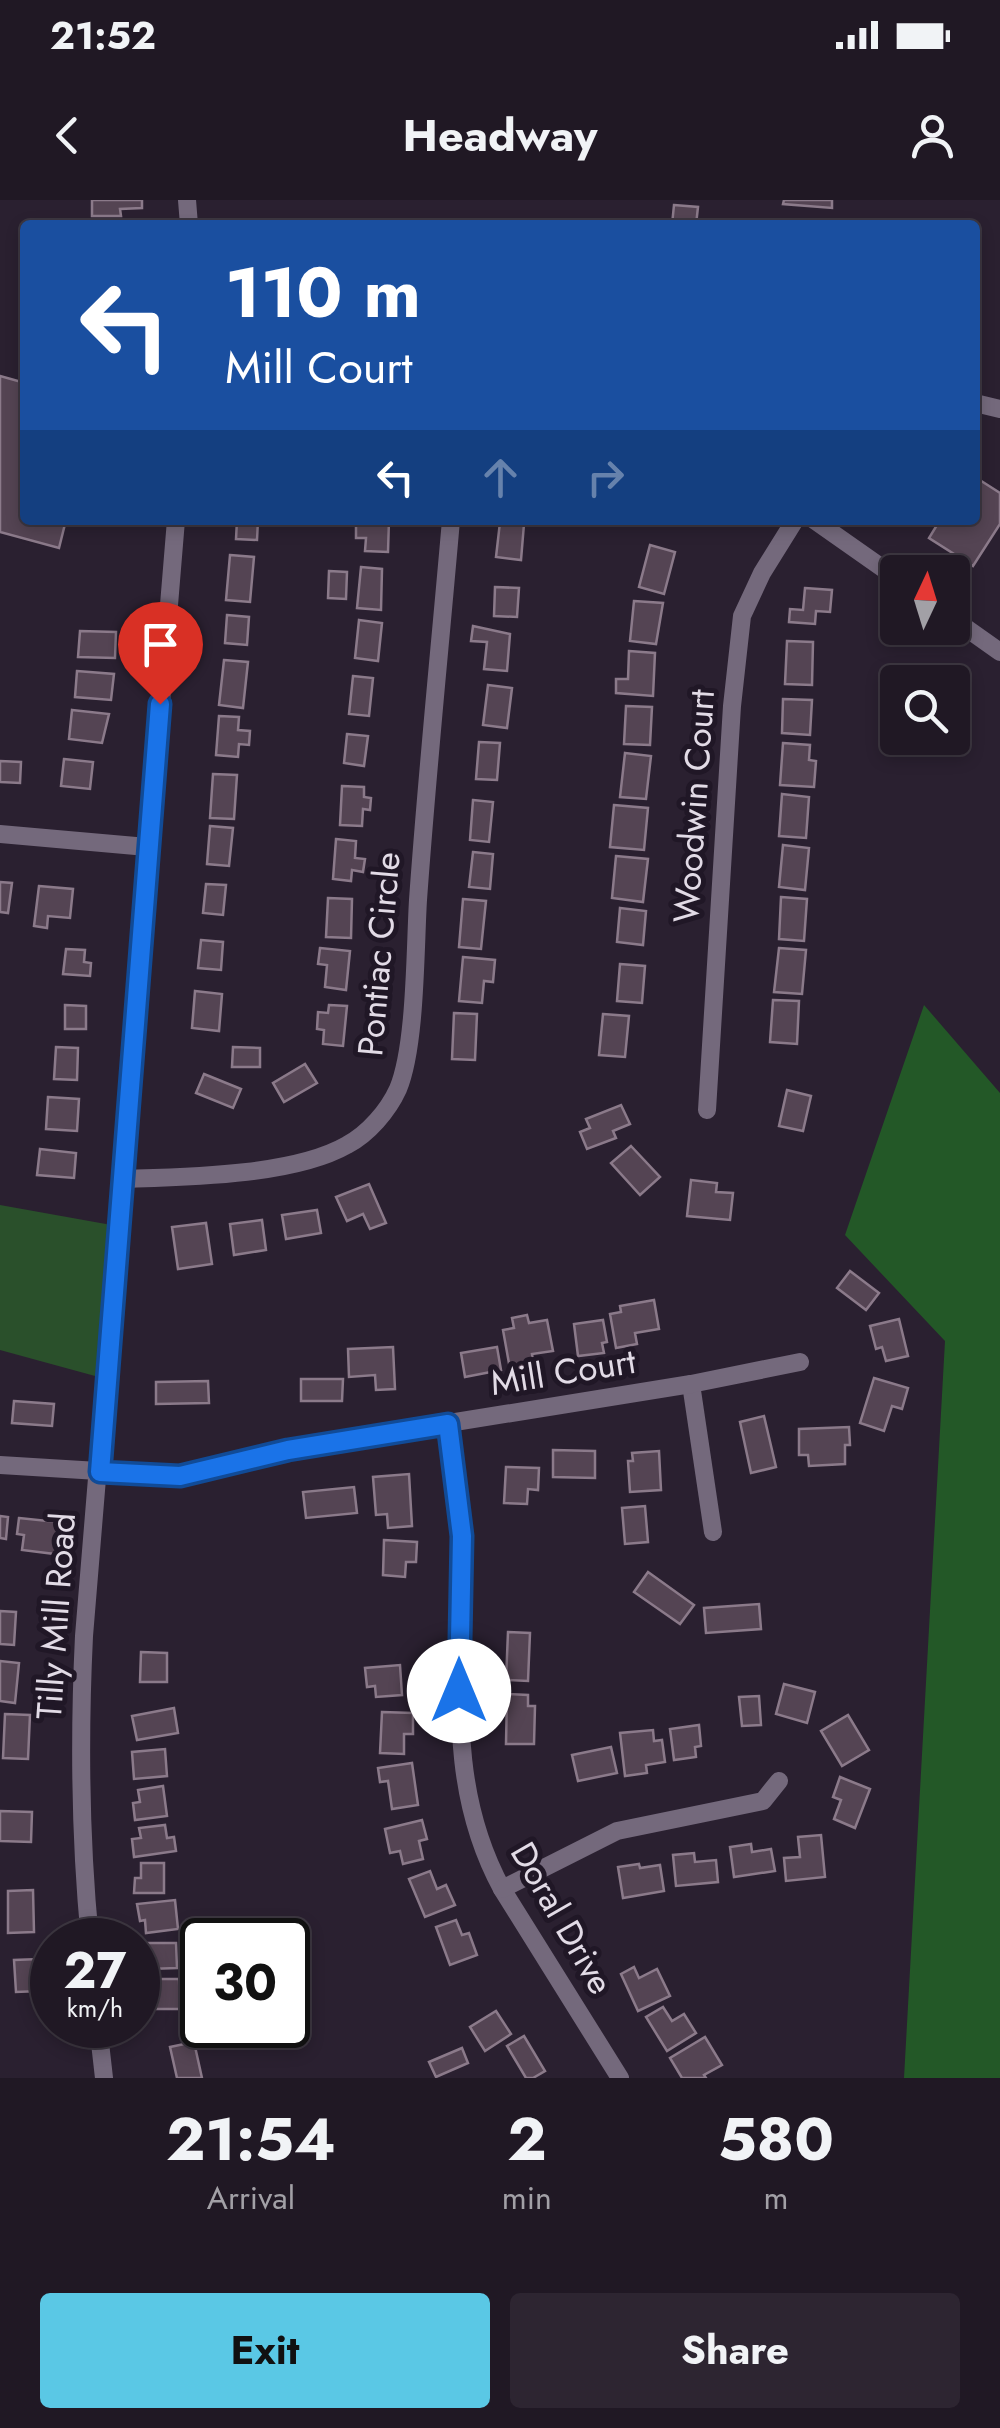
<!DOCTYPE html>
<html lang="en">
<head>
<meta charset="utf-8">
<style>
  body { margin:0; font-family:Jost,sans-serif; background:#2d2531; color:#f1f3f6; height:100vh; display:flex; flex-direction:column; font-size:38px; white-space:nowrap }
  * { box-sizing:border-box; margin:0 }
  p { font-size:32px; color:#a2a0a6 }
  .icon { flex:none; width:55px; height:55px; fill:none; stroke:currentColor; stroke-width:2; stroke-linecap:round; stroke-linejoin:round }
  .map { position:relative; height:1878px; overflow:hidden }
  .sheet { display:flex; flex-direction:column; background:#201824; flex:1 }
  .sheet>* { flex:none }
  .top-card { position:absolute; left:20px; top:20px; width:960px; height:305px; border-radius:10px; box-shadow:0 5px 15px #0003,0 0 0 2px #3d3741; background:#1a4fa0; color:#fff; overflow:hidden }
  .needle { width:65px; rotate:4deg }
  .buttons { position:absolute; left:880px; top:355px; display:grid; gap:20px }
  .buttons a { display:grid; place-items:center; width:90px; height:90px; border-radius:10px; background:#201824; box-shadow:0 5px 15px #0003,0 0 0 2px #3d3741; font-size:50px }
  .speed { position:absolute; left:30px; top:1718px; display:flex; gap:20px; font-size:50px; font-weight:700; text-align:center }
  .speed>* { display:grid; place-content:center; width:130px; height:130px; border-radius:50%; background:#201824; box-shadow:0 5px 15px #0003,0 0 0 2px #3d3741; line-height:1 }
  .speed small { font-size:25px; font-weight:400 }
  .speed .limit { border:5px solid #111; border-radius:15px; background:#fff; color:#111 }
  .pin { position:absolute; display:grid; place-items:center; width:85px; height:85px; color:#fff; margin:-102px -42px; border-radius:50% 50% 50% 0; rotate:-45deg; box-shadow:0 0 10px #0007 }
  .pin .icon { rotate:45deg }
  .me { position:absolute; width:110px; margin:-55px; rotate:0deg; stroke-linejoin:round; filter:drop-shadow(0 0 8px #0008) }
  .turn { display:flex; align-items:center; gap:35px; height:210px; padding:0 40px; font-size:45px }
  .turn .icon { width:130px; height:130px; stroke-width:2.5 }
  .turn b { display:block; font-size:70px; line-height:85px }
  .lanes { display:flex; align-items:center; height:95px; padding:0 40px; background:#0003; justify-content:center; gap:50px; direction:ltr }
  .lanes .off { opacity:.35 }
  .eta { display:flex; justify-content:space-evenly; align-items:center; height:170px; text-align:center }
  .eta b { font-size:60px; font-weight:700; line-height:70px }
  .button { display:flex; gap:20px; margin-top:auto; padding:20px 40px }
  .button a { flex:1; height:115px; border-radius:10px; background:#5ac8e5; color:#111; font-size:40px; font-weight:700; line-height:115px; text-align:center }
  .button a+a { background:#2d2531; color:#f1f3f6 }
  .status { display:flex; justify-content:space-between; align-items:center; height:70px; padding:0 50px; background:#201824; direction:ltr }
  .status svg { height:28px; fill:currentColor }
  header { display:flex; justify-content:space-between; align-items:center; height:130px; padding:0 40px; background:#201824; font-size:45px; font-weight:700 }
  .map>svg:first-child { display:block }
</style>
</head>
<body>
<div class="status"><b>21:52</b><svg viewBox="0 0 49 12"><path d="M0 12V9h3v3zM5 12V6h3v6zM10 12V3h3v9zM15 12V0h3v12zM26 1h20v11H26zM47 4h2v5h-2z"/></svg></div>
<header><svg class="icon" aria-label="back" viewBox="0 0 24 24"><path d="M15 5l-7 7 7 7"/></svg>Headway<svg class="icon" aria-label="person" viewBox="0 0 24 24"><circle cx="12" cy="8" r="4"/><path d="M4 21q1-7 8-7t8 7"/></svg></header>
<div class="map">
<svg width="1000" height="1878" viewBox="0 0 1000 1878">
  <rect width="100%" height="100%" fill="#2a2030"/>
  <polygon fill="#2a502b" points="0,1005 117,1026 106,1179 0,1150"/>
  <polygon fill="#235827" points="924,805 1000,893 1000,1878 904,1878 945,1141 845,1035"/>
  <g fill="#544453" stroke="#8b7a8a" stroke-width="2.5">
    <polygon points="92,0 142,0 142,8 120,9 121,16 92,16"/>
    <polygon points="784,0 832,0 832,8 783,4"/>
    <polygon points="674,5 698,7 696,25 672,25"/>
    <polygon points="0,176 25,183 25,320 66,320 59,348 0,332"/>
    <polygon points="975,277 1000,293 1000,324 973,366 929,338 940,320 975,320"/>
    <polygon points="237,320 258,320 257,340 236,339"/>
    <polygon points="356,320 389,320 388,352 365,351 366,338 356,338"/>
    <polygon points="500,322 524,324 521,360 496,357"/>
    <polygon points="650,345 675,352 664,394 639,387"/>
    <polygon points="230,355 254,357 250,402 226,400"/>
    <polygon points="361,367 382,369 381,410 357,408"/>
    <polygon points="329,371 347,372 346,399 328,398"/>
    <polygon points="495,387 519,388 517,417 494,416"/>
    <polygon points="805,388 832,390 830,412 816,411 815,424 789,422 790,409 803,410"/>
    <polygon points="634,401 663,403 656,444 630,441"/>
    <polygon points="227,415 249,417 247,445 225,443"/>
    <polygon points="359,420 382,423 378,461 355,458"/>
    <polygon points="473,426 510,434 507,471 484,469 487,442 471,441"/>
    <polygon points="80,431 116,432 115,458 78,457"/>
    <polygon points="787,441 813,442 812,485 785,484"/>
    <polygon points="629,451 655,453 653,496 616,493 616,479 628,479"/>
    <polygon points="224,460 248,462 243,508 219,505"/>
    <polygon points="77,471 114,474 111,500 75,497"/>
    <polygon points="353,476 373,478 369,516 349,514"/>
    <polygon points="488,485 512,488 507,528 483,525"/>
    <polygon points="783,499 812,500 810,535 782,533"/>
    <polygon points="626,506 652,507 650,545 624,544"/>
    <polygon points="72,510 109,514 102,543 69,539"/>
    <polygon points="219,516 239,517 238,530 250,531 249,545 239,544 238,557 216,555"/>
    <polygon points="347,534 368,536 364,566 344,563"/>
    <polygon points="479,542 500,543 497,580 476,579"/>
    <polygon points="783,543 810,545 809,560 816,561 814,587 780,585"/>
    <polygon points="625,553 651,556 646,599 620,597"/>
    <polygon points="64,559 93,562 90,589 61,586"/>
    <polygon points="0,561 21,562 20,583 0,582"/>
    <polygon points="213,574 237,575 234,619 210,618"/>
    <polygon points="342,586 364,587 364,597 371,598 370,610 363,609 362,626 340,625"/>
    <polygon points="782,594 809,597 806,638 779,636"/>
    <polygon points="473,600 493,602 489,642 470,640"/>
    <polygon points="614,605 648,608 644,650 610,647"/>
    <polygon points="210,626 233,628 229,666 207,664"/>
    <polygon points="336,639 356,641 355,658 365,659 363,672 352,670 351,681 333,679"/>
    <polygon points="783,645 809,648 805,690 779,687"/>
    <polygon points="473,652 493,654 490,689 469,687"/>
    <polygon points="616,656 648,659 643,702 612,698"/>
    <polygon points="0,682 12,683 8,713 0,712"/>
    <polygon points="206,684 226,685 223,715 203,713"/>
    <polygon points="39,686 73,689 70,718 48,716 47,728 34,726"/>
    <polygon points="781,697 807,699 804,741 779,739"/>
    <polygon points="328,698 352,699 351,738 326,737"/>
    <polygon points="463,699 486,701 481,749 459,747"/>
    <polygon points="620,708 646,711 643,745 617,742"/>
    <polygon points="201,740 223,742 221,770 198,768"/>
    <polygon points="320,748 350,751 346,790 325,787 327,765 318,764"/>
    <polygon points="779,748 806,750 802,794 774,792"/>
    <polygon points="66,749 85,750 84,762 91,763 90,776 63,774"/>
    <polygon points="463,757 495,760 493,782 484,781 482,803 459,801"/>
    <polygon points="620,764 645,766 642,803 617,801"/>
    <polygon points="195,791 222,794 219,831 192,828"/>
    <polygon points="773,800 799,801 797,844 770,842"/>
    <polygon points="65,805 86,806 86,829 65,829"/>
    <polygon points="329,805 347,806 343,846 323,844 324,830 317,829 318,812 328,813"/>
    <polygon points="454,813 477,814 475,860 452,859"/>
    <polygon points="603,814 629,816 625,857 599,855"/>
    <polygon points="56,847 78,848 77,880 54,879"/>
    <polygon points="233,847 260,848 260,867 232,867"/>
    <polygon points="305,864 317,883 284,902 273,883"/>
    <polygon points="204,874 241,889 233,908 196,893"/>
    <polygon points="787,890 811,896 803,931 779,926"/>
    <polygon points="48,897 79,899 77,931 46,929"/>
    <polygon points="621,905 630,924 613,931 616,938 587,949 580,932 590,928 586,919"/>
    <polygon points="631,946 660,977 640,995 611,963"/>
    <polygon points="40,949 76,953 74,978 37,975"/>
    <polygon points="691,980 717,983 716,992 733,993 730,1020 687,1016"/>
    <polygon points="369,984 386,1023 370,1029 363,1014 347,1021 336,997"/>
    <polygon points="317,1010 321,1033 286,1039 282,1015"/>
    <polygon points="262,1020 266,1050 234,1055 230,1024"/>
    <polygon points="206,1023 212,1064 178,1069 172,1027"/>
    <polygon points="850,1071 879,1093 866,1110 837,1088"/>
    <polygon points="654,1100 659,1129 635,1133 637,1144 616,1148 610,1114 621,1112 620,1106"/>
    <polygon points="527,1115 529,1123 547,1120 553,1151 532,1154 534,1165 510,1169 503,1130 514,1128 512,1118"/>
    <polygon points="899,1119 908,1156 886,1161 882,1147 876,1149 870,1126"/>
    <polygon points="603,1120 607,1142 602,1143 604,1153 578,1156 574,1124"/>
    <polygon points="393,1147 395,1189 376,1190 375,1175 349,1177 348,1149"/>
    <polygon points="497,1147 501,1170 465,1177 461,1153"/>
    <polygon points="874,1178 908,1188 902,1209 892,1206 884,1231 860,1223"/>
    <polygon points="301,1179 343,1179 342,1201 301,1201"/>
    <polygon points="208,1181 209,1203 156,1204 156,1182"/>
    <polygon points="14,1201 54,1204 52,1226 12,1223"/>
    <polygon points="764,1216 776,1267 751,1273 740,1222"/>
    <polygon points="849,1227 850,1245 845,1245 845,1264 809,1266 808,1255 799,1255 799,1229"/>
    <polygon points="553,1250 595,1251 595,1278 553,1277"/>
    <polygon points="659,1251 661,1290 630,1292 628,1261 633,1261 632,1253"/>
    <polygon points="506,1267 539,1268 538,1290 528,1289 527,1304 504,1303"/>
    <polygon points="409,1274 412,1326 388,1328 387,1314 376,1315 373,1277"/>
    <polygon points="354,1287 357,1313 306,1318 303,1292"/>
    <polygon points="645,1306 648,1342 625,1344 622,1308"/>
    <polygon points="0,1316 8,1317 6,1339 0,1338"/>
    <polygon points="19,1318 58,1322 55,1354 22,1350 24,1335 17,1334"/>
    <polygon points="384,1340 417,1342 416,1362 406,1362 405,1377 383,1375"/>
    <polygon points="648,1372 694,1405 680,1424 634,1392"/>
    <polygon points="759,1404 761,1429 706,1433 704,1408"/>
    <polygon points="0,1411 16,1412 14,1445 0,1444"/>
    <polygon points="508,1432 530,1433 528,1481 506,1480"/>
    <polygon points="141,1452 167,1453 167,1482 140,1482"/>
    <polygon points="0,1461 19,1463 15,1503 0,1501"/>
    <polygon points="400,1465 402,1495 376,1497 375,1486 367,1487 365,1468"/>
    <polygon points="784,1484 815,1492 807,1523 776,1514"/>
    <polygon points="507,1494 528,1495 528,1506 535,1506 534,1544 506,1544"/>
    <polygon points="759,1496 761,1525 742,1526 739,1497"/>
    <polygon points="174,1508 178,1533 137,1540 132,1516"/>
    <polygon points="382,1512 413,1513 413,1534 404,1534 404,1554 380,1553"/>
    <polygon points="5,1514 30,1515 28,1559 3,1558"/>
    <polygon points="848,1515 869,1550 842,1566 821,1531"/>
    <polygon points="699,1525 701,1546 695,1547 696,1557 674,1560 670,1529"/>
    <polygon points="653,1530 654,1541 662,1540 665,1562 646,1565 647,1573 625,1576 620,1533"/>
    <polygon points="611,1547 617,1573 578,1581 572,1555"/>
    <polygon points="165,1549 167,1576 134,1579 132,1552"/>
    <polygon points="412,1563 418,1605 392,1609 388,1581 380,1582 378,1568"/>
    <polygon points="840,1577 870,1589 855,1628 834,1619 841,1600 833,1597"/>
    <polygon points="163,1586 167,1616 135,1620 133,1603 140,1602 138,1590"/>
    <polygon points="0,1611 32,1612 31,1642 0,1641"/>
    <polygon points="422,1620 427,1639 419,1641 423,1659 403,1664 400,1651 390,1653 385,1629"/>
    <polygon points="165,1625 167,1638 174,1637 176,1651 134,1657 132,1639 141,1638 139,1628"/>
    <polygon points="821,1635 825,1677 786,1681 784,1658 800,1657 798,1637"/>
    <polygon points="751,1644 752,1652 771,1649 775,1671 734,1677 730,1647"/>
    <polygon points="694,1653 695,1662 716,1660 718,1682 676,1686 673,1655"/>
    <polygon points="141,1663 164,1663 164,1693 134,1693 135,1678 141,1678"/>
    <polygon points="639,1664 640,1668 660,1665 664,1691 623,1698 618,1667"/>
    <polygon points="430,1671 437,1689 446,1685 455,1705 425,1717 409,1679"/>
    <polygon points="33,1690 34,1732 8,1733 8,1691"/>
    <polygon points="175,1700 178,1729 146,1733 145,1720 140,1721 137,1704"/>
    <polygon points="456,1720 462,1735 469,1733 477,1755 450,1765 436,1727"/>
    <polygon points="141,1743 176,1743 177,1768 149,1769 149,1762 141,1763"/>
    <polygon points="39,1759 40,1791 16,1792 14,1760"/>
    <polygon points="634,1767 639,1778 657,1769 670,1796 638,1811 621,1774"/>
    <polygon points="146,1779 179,1779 180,1809 153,1809 153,1798 146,1798"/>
    <polygon points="663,1807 672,1821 684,1814 696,1833 667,1851 646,1817"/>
    <polygon points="496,1811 511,1834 485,1851 470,1827"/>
    <polygon points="524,1836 545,1871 533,1878 526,1878 507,1846"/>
    <polygon points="705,1837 722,1865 704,1875 706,1878 682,1878 670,1858"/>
    <polygon points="194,1842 202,1878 177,1878 170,1847"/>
    <polygon points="462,1848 468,1863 436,1877 429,1862"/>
  </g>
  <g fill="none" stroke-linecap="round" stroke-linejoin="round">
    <g stroke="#74697c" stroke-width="18">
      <polyline points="187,0 189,25"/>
      <polyline points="975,203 1000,209"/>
      <polyline points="814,320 898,379"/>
      <polyline points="952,418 1000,452"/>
      <polyline points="0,634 147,647"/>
      <polyline points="707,910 732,506 742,416 762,373 795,320"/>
      <path d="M123 979C185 977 293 976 347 945 368 934 388 911 398 889 416 846 415 749 418 700 427 573 440 447 451 320"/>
      <polyline points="691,1184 713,1332"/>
      <path d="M448 1224C452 1262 461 1300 463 1338 466 1460 440 1575 502 1689L620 1878"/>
      <polyline points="0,1265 180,1276 288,1249 691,1184 800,1162"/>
      <polyline points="502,1689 617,1631 763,1601 779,1581"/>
      <path d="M90 1740C80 1638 79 1539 84 1436L176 320"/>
      <polyline points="98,1825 104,1878"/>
    </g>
  </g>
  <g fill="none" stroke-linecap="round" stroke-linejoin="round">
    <defs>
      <polyline id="route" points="160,504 100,1272 180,1276 288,1250 448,1224 462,1336 459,1491"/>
    </defs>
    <use href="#route" stroke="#114b97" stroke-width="25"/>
    <use href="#route" stroke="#1a73e8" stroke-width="18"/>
  </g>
  <g text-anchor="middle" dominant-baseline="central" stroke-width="10" stroke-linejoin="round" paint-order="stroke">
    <g font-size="35" fill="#e2dbe6" stroke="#201726">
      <text transform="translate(694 606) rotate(-86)">Woodwin Court</text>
      <text transform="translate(379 754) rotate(-85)">Pontiac Circle</text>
      <text transform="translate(563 1172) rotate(-9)">Mill Court</text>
      <text transform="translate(56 1416) rotate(-86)">Tilly Mill Road</text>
      <text transform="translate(562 1718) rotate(60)">Doral Drive</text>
    </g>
  </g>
</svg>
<div class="buttons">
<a><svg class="needle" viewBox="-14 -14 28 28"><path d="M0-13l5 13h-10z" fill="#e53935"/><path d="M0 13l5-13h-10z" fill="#a2a0a6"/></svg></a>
<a><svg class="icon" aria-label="search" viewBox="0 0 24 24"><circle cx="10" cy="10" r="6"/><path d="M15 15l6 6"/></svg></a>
</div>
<div class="speed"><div>27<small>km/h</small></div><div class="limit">30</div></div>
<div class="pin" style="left:160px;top:504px;background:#d93025"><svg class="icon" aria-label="arrive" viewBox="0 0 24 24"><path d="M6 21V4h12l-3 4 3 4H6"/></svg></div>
<svg class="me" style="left:459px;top:1491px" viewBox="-20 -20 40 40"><circle r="19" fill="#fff"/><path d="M0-13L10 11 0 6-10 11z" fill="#1a73e8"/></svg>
<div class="top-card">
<div class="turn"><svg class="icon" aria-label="left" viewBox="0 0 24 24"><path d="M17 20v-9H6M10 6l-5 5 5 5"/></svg><div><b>110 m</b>Mill Court</div></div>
<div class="lanes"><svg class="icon" aria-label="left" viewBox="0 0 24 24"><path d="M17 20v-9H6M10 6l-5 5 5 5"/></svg><svg class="icon off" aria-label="ahead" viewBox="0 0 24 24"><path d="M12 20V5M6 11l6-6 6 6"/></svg><svg class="icon off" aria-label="right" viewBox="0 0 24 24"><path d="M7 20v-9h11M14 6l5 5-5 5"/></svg></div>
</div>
</div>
<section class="sheet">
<div class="eta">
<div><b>21:54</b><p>Arrival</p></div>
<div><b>2</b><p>min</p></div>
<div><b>580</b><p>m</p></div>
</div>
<div class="button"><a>Exit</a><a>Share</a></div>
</section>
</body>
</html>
